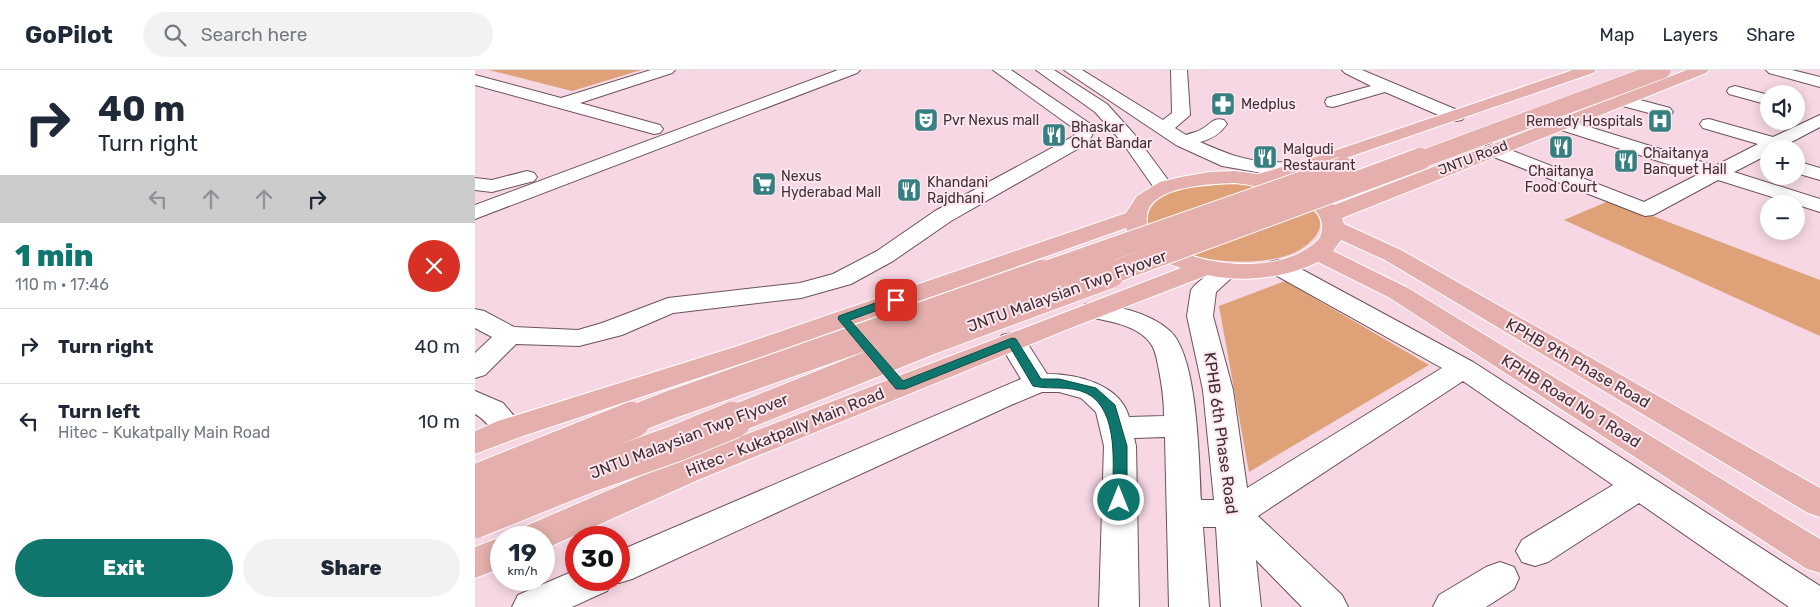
<!DOCTYPE html>
<html lang="en">
<head>
<meta charset="utf-8">
<style>
  body { margin:0; font-family:Rubik,sans-serif; background:#f2f2f3; color:#1f2937; height:100vh; display:flex; flex-direction:column; font-size:19px; white-space:nowrap }
  * { box-sizing:border-box; margin:0 }
  p { font-size:16px; color:#747a83 }
  .icon { flex:none; width:28px; height:28px; fill:none; stroke:currentColor; stroke-width:2; stroke-linecap:round; stroke-linejoin:round }
  .map { position:relative; flex:1; overflow:hidden }
  .details { display:flex; flex-direction:column; background:#fff; width:475px }
  .details>* { flex:none }
  .guide { background:#fff; color:#1f2937; overflow:hidden }
  .fabs { position:absolute; left:1285px; top:15px; display:grid; gap:10px }
  .fabs a { display:grid; place-items:center; width:45px; height:45px; border-radius:50%; background:#fff; box-shadow:0 2px 12px #0003; font-size:25px }
  .speed { position:absolute; left:15px; top:456px; display:flex; gap:10px; font-size:25px; font-weight:700; text-align:center }
  .speed>* { display:grid; place-content:center; width:65px; height:65px; border-radius:50%; background:#fff; box-shadow:0 2px 12px #0003; line-height:1 }
  .speed small { font-size:12px; font-weight:400 }
  .speed .limit { border:8px solid #d22; background:#fff; color:#111 }
  .pin { position:absolute; display:grid; place-items:center; width:42px; height:42px; color:#fff; margin:-21px; border-radius:10px; box-shadow:0 2px 8px #0006 }
  .me { position:absolute; width:55px; margin:-28px; rotate:0deg; stroke-linejoin:round; filter:drop-shadow(0 0 4px #0008) }
  .turn { display:flex; align-items:center; gap:18px; height:105px; padding:0 15px; font-size:22px }
  .turn .icon { width:65px; height:65px; stroke-width:2.5 }
  .turn b { display:block; font-size:35px; line-height:42px }
  .lanes { display:flex; align-items:center; height:48px; padding:0 15px; background:#0003; justify-content:center; gap:25px; direction:ltr }
  .lanes .off { opacity:.35 }
  .round { display:grid; place-items:center; flex:none; width:52px; height:52px; border-radius:26px; background:#f2f2f3 }
  .head { display:flex; align-items:center; justify-content:space-between; height:85px; padding:0 15px }
  h1 { font-size:30px; font-weight:800; line-height:38px; color:#0f766e }
  .action { display:flex; gap:10px; margin-top:auto; padding:10px 15px }
  .action a { flex:1; height:58px; border-radius:30px; background:#0f766e; color:#fff; font-size:20px; font-weight:800; line-height:58px; text-align:center }
  .action a+a { background:#f2f2f3; color:#1f2937 }
  ul { padding:0; list-style:none }
  li { display:flex; align-items:center; gap:15px; height:75px; padding:0 15px; border-top:1px solid #e0e1e3 }
  li div { flex:1 }
  li b { display:block; font-size:19px }
  li em { font-style:normal }
  header { display:flex; align-items:center; gap:30px; box-sizing:border-box; height:70px; padding:0 25px; background:#fff; border-bottom:1px solid #e0e1e3 }
  header strong { font-size:24px }
  nav { display:flex; gap:28px; margin-inline-start:auto; font-size:18px }
  .search { width:350px; height:45px; background:#f2f2f3; display:flex; align-items:center; gap:12px; box-sizing:border-box; padding:0 18px; border-radius:28px; color:#747a83; font-size:19px }
  main { display:flex; flex:1; min-height:0 }
  .map>svg:first-child { display:block }
</style>
</head>
<body>
<header>
<strong>GoPilot</strong>
<div class="search"><svg class="icon" aria-label="search" viewBox="0 0 24 24"><circle cx="10" cy="10" r="6"/><path d="M15 15l6 6"/></svg>Search here</div>
<nav><a>Map</a><a>Layers</a><a>Share</a></nav>
</header>
<main>
<section class="details">
<div class="guide">
<div class="turn"><svg class="icon" aria-label="right" viewBox="0 0 24 24"><path d="M7 20v-9h11M14 6l5 5-5 5"/></svg><div><b>40 m</b>Turn right</div></div>
<div class="lanes"><svg class="icon off" aria-label="left" viewBox="0 0 24 24"><path d="M17 20v-9H6M10 6l-5 5 5 5"/></svg><svg class="icon off" aria-label="ahead" viewBox="0 0 24 24"><path d="M12 20V5M6 11l6-6 6 6"/></svg><svg class="icon off" aria-label="ahead" viewBox="0 0 24 24"><path d="M12 20V5M6 11l6-6 6 6"/></svg><svg class="icon" aria-label="right" viewBox="0 0 24 24"><path d="M7 20v-9h11M14 6l5 5-5 5"/></svg></div>
</div>
<div class="head"><div><h1>1 min</h1><p>110 m · 17:46</p></div><a class="round" style="background:#d93025;color:#fff"><svg class="icon" aria-label="close" viewBox="0 0 24 24"><path d="M6 6l12 12M18 6L6 18"/></svg></a></div>
<ul>
<li><svg class="icon" aria-label="right" viewBox="0 0 24 24"><path d="M7 20v-9h11M14 6l5 5-5 5"/></svg><div><b>Turn right</b></div><em>40 m</em></li>
<li><svg class="icon" aria-label="left" viewBox="0 0 24 24"><path d="M17 20v-9H6M10 6l-5 5 5 5"/></svg><div><b>Turn left</b><p>Hitec - Kukatpally Main Road</p></div><em>10 m</em></li>
</ul>
<div class="action"><a>Exit</a><a>Share</a></div>
</section>
<div class="map">
<svg width="1345" height="537" viewBox="0 0 1345 537">
  <rect width="100%" height="100%" fill="#f6d7e3"/>
  <g fill="#dfa278">
    <polygon points="14,0 166,0 97,21"/>
    <path d="M763 112C790 115 882 138 829 177 798 201 702 195 677 163 674 159 673 153 671 149 673 144 674 138 677 134 697 111 735 114 763 112Z"/>
    <polygon points="1136,130 1345,210 1345,266 1089,150"/>
    <polygon points="810,211 954,295 774,402 744,236"/>
  </g>
  <g fill="none" stroke-linecap="round" stroke-linejoin="round">
    <defs>
      <g id="minor">
        <polygon points="176,0 200,0 197,3 105,33 185,55 188,59 185,63 179,64 0,15 0,5 86,28"/>
        <polygon points="363,0 385,0 382,3 0,149 0,135"/>
        <polygon points="518,0 536,0 617,55 620,59 613,73 476,151 418,191 376,214 326,228 198,243 147,265 104,276 41,274 10,305 0,308 0,283 17,267 0,258 0,239 9,241 39,257 103,260 127,253 193,228 325,213 358,204 402,181 460,141 599,66 601,60"/>
        <polygon points="561,0 579,0 632,34 659,64 696,114 699,118 696,122 689,124 682,122 647,72 620,42"/>
        <path d="M589 0H607L688 50 697 43 696 0H712L715 45 700 58 711 65C716 63 722 62 727 59 736 54 738 47 749 50L752 54C745 64 737 69 725 72 748 82 769 91 794 92 806 93 818 91 830 94L833 98 830 102 793 104 747 96 701 75Z"/>
        <polygon points="867,0 887,0 987,42 990,46 987,50 981,51 975,50 910,22 858,37 852,36 850,32 852,28 896,16 870,3"/>
        <polygon points="1291,0 1317,0 1345,7 1345,17 1294,3"/>
        <polygon points="1260,16 1294,25 1294,35 1254,24 1252,21 1254,18"/>
        <polygon points="1150,26 1195,38 1198,42 1195,46 1189,47 1144,35 1142,31 1144,27"/>
        <polygon points="1345,45 1345,57 1303,79 1294,79 1294,84 1259,102 1345,129 1345,142 1243,110 1178,145 1170,146 1011,84 1009,80 1011,76 1018,74 1025,76 1169,132 1224,104 1083,59 1080,55 1083,51 1089,50 1095,51 1240,96 1283,74 1228,58 1225,54 1228,50 1234,49 1298,67"/>
        <polygon points="1321,91 1345,98 1345,110 1321,103"/>
        <polygon points="52,101 59,103 62,107 59,111 17,122 0,120 0,108 17,110"/>
        <path d="M804 190 813 192 998 292 1345 516V537H1314L1164 433 1073 492 1060 496 1047 492 1041 481 1047 470 1138 415 988 311 783 446 867 525 873 537H827L781 490 786 537H746L741 457H728L734 537H694L690 367 659 368 661 376 664 537H624L629 376 621 342 606 328 584 322H567L536 335 157 509 144 513 137 511 132 521 97 537H37L43 525 101 500V510H144V481L546 309 523 271 527 265 537 263 547 265 572 304C602 304 645 314 654 347L689 346C689 330 687 316 684 300 682 291 681 281 676 274 663 254 631 251 610 246L606 240 610 234C624 231 640 237 654 240 668 244 684 251 695 261 723 286 724 392 726 430H739L728 320 712 246 716 220 720 215 744 195 753 193 762 195 765 200 741 222 738 246 758 320 772 418 967 298 795 202 792 197 795 192Z"/>
        <path d="M0 321 28 333 50 359 45 367C17 374 20 355 0 344Z"/>
        <polygon points="1025,492 1039,497 1044,508 1039,519 1011,537 958,537 964,525 1011,497"/>
      </g>
      <g id="major">
        <path d="M1098 0H1121L1118 3 807 110 846 125 859 135 1212 0H1234L1231 3 867 148 869 154 926 180 1345 418V447L1333 443 910 190 866 170 858 181 933 218 1345 469V503L1332 499 915 228 843 192C810 208 768 213 733 205L593 259 223 410 72 478 69 479V468H41L46 458 199 392 706 198C685 191 659 181 651 158L283 288 45 367 0 384V361L23 351 263 276 651 143 662 126 685 112 706 107 735 102 760 101 783 104 841 87ZM760 113C785 116 864 129 844 169 811 203 741 198 702 180 693 176 683 171 676 164 672 159 671 152 672 145 677 115 737 114 760 113Z"/>
        <polygon points="26,467 26,498 0,508 0,477"/>
      </g>
    </defs>
    <use href="#minor" stroke="#6c525c" stroke-width="2"/>
    <use href="#major" stroke="#fff" stroke-width="2"/>
    <use href="#minor" fill="#fff" fill-rule="evenodd"/>
    <use href="#major" fill="#e4afac" fill-rule="evenodd"/>
    <defs>
      <polyline id="major-bridge-far3" points="942,91 1187,0"/>
      <g id="major-bridge-far2">
        <polyline points="563,205 868,98"/>
        <polyline points="631,205 945,89"/>
      </g>
      <g id="major-bridge-far1">
        <polyline points="154,351 192,336 567,204"/>
        <polyline points="255,351 459,269 635,204"/>
      </g>
      <g id="major-bridge">
        <polyline points="0,413 157,350"/>
        <polyline points="0,450 112,405 202,373 258,350"/>
      </g>
    </defs>
    <use href="#major-bridge-far3" stroke="#fff" stroke-width="18" stroke-linecap="butt"/>
    <use href="#major-bridge-far2" stroke="#fff" stroke-width="24" stroke-linecap="butt"/>
    <use href="#major-bridge-far1" stroke="#fff" stroke-width="30" stroke-linecap="butt"/>
    <use href="#major-bridge" stroke="#fff" stroke-width="38" stroke-linecap="butt"/>
    <use href="#major-bridge-far3" stroke="#e4afac" stroke-width="17"/>
    <use href="#major-bridge-far2" stroke="#e4afac" stroke-width="22"/>
    <use href="#major-bridge-far1" stroke="#e4afac" stroke-width="28"/>
    <use href="#major-bridge" stroke="#e4afac" stroke-width="36"/>
  </g>
  <path fill="#0f766e" stroke="#0a4d48" d="M417 227H425L427 230 425 232 375 250 428 311 537 268 541 269 566 309H584L621 318 640 335 652 376V430L650 433 644 435 639 433 637 430C638 399 645 339 611 323 594 315 575 320 558 316L535 277 430 319H421L363 249 364 246Z"/>
  <defs>
    <symbol id="pharmacy-square" viewBox="-11 -11 22 22"><rect x="-9" y="-9" width="18" height="18" rx="4" fill="#378081" stroke="#ffe6ef"/><path d="M-2-6h4v4h4v4h-4v4h-4v-4h-4v-4h4Z" fill="#fff"/></symbol>
    <symbol id="theatre-square" viewBox="-11 -11 22 22"><rect x="-9" y="-9" width="18" height="18" rx="4" fill="#378081" stroke="#ffe6ef"/><path d="M-5-5.5Q0-4 5-5.5V0Q5 5 0 6Q-5 5-5 0ZM-3.3-2.5H-1v1.5H-3.3ZM1-2.5H3.3v1.5H1ZM-2.8 1Q0 5.5 2.8 1Z" fill="#fff"/></symbol>
    <symbol id="hospital-square" viewBox="-11 -11 22 22"><rect x="-9" y="-9" width="18" height="18" rx="4" fill="#378081" stroke="#ffe6ef"/><path d="M-5-5h3v3.5h4V-5h3V5h-3V1.5h-4V5h-3Z" fill="#fff"/></symbol>
    <symbol id="restaurant-square" viewBox="-11 -11 22 22"><rect x="-9" y="-9" width="18" height="18" rx="4" fill="#378081" stroke="#ffe6ef"/><path d="M-5-6h1v4h1v-4h1v4h1v-4h1v5L-1.5 .5V6h-2V.5L-5-1ZM5-6V6H3V1.5H1.5Q1.5-4 5-6Z" fill="#fff"/></symbol>
    <symbol id="supermarket-square" viewBox="-11 -11 22 22"><rect x="-9" y="-9" width="18" height="18" rx="4" fill="#378081" stroke="#ffe6ef"/><path d="M-6-5.5h2.5l.6 2H6L4.5 2H-2.5L-4.4-4H-6ZM-1.5 3.2a1.3 1.3 0 1 0 .1 0ZM3 3.2a1.3 1.3 0 1 0 .1 0Z" fill="#fff"/></symbol>
  </defs>
  <g fill-rule="evenodd">
    <use href="#pharmacy-square" x="734" y="20" width="28" height="28"/>
    <use href="#theatre-square" x="437" y="36" width="28" height="28"/>
    <use href="#hospital-square" x="1171" y="37" width="28" height="28"/>
    <use href="#restaurant-square" x="565" y="51" width="28" height="28"/>
    <use href="#restaurant-square" x="1072" y="63" width="28" height="28"/>
    <use href="#restaurant-square" x="776" y="73" width="28" height="28"/>
    <use href="#restaurant-square" x="1137" y="77" width="28" height="28"/>
    <use href="#supermarket-square" x="275" y="100" width="28" height="28"/>
    <use href="#restaurant-square" x="420" y="106" width="28" height="28"/>
  </g>
  <g text-anchor="middle" dominant-baseline="central" stroke-width="4" stroke-linejoin="round" paint-order="stroke">
    <g font-size="14" fill="#3d3135" stroke="#ffe6ef" text-anchor="start">
      <text x="766" y="34">Medplus</text>
      <text x="468" y="50">Pvr Nexus mall</text>
      <text x="1168" y="51" text-anchor="end">Remedy Hospitals</text>
      <text x="596" y="57">Bhaskar<tspan x="596" dy="16">Chat Bandar</tspan></text>
      <text x="808" y="79">Malgudi<tspan x="808" dy="16">Restaurant</tspan></text>
      <text x="1168" y="83">Chaitanya<tspan x="1168" dy="16">Banquet Hall</tspan></text>
      <text x="1086" y="101" text-anchor="middle">Chaitanya<tspan x="1086" dy="16">Food Court</tspan></text>
      <text x="306" y="106">Nexus<tspan x="306" dy="16">Hyderabad Mall</tspan></text>
      <text x="452" y="112">Khandani<tspan x="452" dy="16">Rajdhani</tspan></text>
    </g>
    <g font-size="14" fill="#3d3135" stroke="#ffe6ef">
      <text transform="translate(998 88) rotate(-21)">JNTU Road</text>
    </g>
    <g font-size="16" fill="#3d3135" stroke="#ffe6ef">
      <text transform="translate(592 221) rotate(-20)">JNTU Malaysian Twp Flyover</text>
      <text transform="translate(1103 293) rotate(30)">KPHB 9th Phase Road</text>
      <text transform="translate(1096 331) rotate(32)">KPHB Road No 1 Road</text>
      <text transform="translate(310 362) rotate(-22)">Hitec - Kukatpally Main Road</text>
      <text transform="translate(746 363) rotate(82)">KPHB 6th Phase Road</text>
      <text transform="translate(214 366) rotate(-21)">JNTU Malaysian Twp Flyover</text>
    </g>
  </g>
</svg>
<div class="fabs">
<a><svg class="icon" aria-label="sound" viewBox="0 0 24 24"><path d="M4 9h4l5-4v14l-5-4H4zM17 9q2 3 0 6"/></svg></a>
<a>+</a>
<a>−</a>
</div>
<div class="speed"><div>19<small>km/h</small></div><div class="limit">30</div></div>
<div class="pin" style="left:421px;top:230px;background:#d93025"><svg class="icon" aria-label="arrive" viewBox="0 0 24 24"><path d="M6 21V4h12l-3 4 3 4H6"/></svg></div>
<svg class="me" style="left:644px;top:430px" viewBox="-20 -20 40 40"><circle r="17" fill="#0f766e" stroke="#fff" stroke-width="3"/><path d="M0-11L8 9 0 5-8 9z" fill="#fff"/></svg>
</div>
</main>
</body>
</html>
